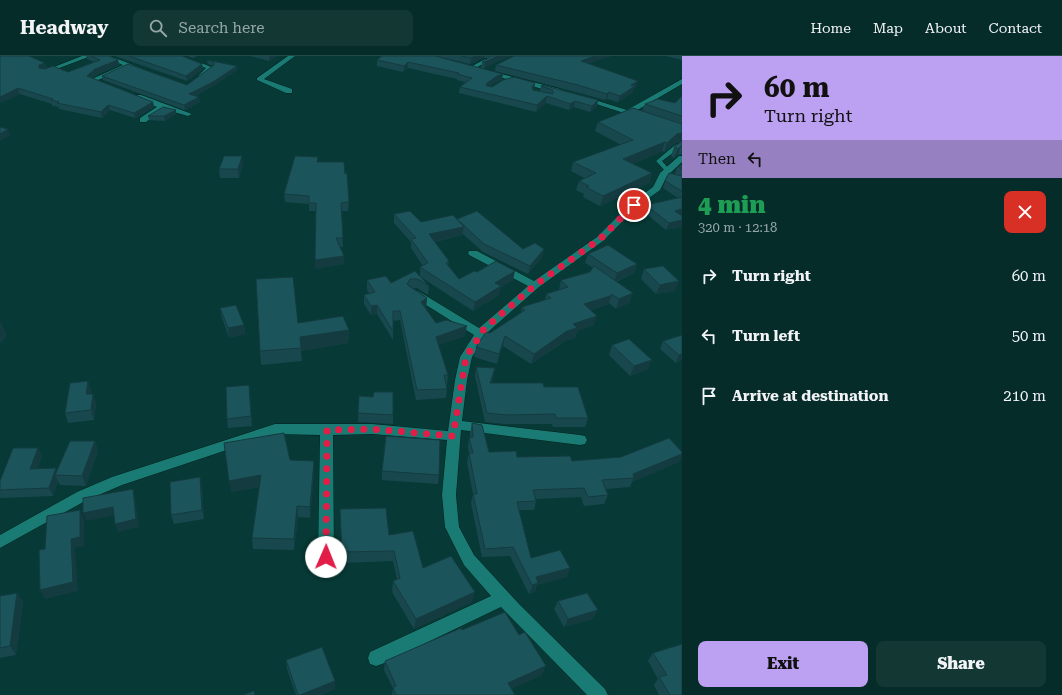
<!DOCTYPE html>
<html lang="en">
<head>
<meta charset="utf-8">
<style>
  body { margin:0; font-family:"Roboto Serif",serif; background:#133834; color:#f1f3f6; height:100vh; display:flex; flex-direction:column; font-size:15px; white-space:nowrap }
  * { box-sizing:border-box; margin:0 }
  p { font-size:13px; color:#97a7a8 }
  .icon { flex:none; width:22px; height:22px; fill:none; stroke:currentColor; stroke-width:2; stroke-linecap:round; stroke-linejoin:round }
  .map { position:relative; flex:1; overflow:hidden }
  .details { display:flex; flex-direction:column; background:#052c28; width:380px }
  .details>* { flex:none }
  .top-card { background:#bca0f2; color:#111; overflow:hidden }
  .pin { position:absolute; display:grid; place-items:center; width:34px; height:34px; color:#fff; margin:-17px; border:2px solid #fff; border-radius:50%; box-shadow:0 1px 4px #0007 }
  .me { position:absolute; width:44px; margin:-22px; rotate:1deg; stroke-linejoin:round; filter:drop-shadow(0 0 3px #0008) }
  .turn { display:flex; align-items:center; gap:14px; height:84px; padding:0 16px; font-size:18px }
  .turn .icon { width:52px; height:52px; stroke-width:2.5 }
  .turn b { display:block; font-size:28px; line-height:34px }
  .then { display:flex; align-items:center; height:38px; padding:0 16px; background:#0003; gap:8px; font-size:15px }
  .round { display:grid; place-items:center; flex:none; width:42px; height:42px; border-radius:8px; background:#133834 }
  .summary { display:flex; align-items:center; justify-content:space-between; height:68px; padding:0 16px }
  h1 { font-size:24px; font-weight:800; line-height:30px; color:#1e9e55 }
  .action { display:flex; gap:8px; margin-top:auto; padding:8px 16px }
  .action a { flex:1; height:46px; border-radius:8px; background:#bca0f2; color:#111; font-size:16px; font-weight:800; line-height:46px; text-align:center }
  .action a+a { background:#133834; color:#f1f3f6 }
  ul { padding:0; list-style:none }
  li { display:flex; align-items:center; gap:12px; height:60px; padding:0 16px }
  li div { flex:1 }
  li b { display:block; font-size:15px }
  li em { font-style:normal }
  header { display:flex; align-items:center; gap:24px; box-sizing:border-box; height:56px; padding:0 20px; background:#052c28; border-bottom:1px solid #264845 }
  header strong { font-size:19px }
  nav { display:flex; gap:22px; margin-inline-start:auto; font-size:14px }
  .search { width:280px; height:36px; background:#133834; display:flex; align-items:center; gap:10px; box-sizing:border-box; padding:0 14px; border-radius:8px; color:#97a7a8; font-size:15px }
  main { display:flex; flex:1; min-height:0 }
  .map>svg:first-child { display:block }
</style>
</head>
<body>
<header>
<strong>Headway</strong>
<div class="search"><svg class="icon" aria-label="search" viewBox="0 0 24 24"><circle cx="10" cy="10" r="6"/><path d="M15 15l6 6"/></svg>Search here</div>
<nav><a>Home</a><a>Map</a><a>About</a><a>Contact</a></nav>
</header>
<main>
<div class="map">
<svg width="682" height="639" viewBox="0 0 682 639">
  <rect width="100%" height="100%" fill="#073a36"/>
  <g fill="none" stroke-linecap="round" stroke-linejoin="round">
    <defs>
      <polygon id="lane" points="682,86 682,90 662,105 671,115 666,116 656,105 675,89"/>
      <g id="street">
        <polygon points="82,0 91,0 46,17 41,16"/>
        <polygon points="101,0 110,0 151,16 148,18 129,11 98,24 112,30 111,32 105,32 92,26 92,23 123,9"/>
        <polygon points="174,0 183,0 214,12 202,22 198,22 198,20 206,12"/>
        <polygon points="288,0 295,0 264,23 292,33 292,37 286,37 257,24 257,22"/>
        <polygon points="485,3 490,4 472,14 467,13"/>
        <polygon points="486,14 560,33 561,35 557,37 484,17 484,15"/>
        <polygon points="682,23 682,28 634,56 642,58 642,62 639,62 578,42 582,40 627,54"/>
        <polygon points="135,39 141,39 192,58 188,60 163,53 146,66 140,66 140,62 157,51 135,43"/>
        <polygon points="679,100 682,100 682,106 667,120 660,134 637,151 603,185 539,231 488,276 472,301 467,324 462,365 580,379 585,380 587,384 585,388 580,389 461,374 456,439 459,471 474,499 520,549 605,633 608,639 587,639 501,551 382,608 376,610 370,608 368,602 370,596 491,540 464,509 445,471 442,439 447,384 372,378 333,379 334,501 331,506 326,508 321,506 318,501 320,379 275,378 122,429 87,444 0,492 0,479 77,436 112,421 275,368 372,368 448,375 455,324 460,301 474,279 410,239 409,237 410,235 418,235 479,272 528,230 469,199 468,197 469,195 477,195 534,225 597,181 631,147 653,131 660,117"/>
      </g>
    </defs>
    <use href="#lane" stroke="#031f1c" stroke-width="1"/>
    <use href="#street" stroke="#031f1c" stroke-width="1"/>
    <use href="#lane" fill="#197b73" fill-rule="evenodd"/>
    <use href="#street" fill="#197b73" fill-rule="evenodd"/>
  </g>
  <g fill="#18484e">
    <polygon points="0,0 45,7 47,12 68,16 94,6 87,3 86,0 109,0 118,4 119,9 96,19 92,22 153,46 154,51 135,62 110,54 102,62 59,53 59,51 52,50 52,48 20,38 0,47"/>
    <polygon points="115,0 182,0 202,8 203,13 187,25"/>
    <polygon points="187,0 197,0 193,2"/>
    <polygon points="250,0 277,0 269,5"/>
    <polygon points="382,0 502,24 496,26 489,31 492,31 535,27 534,33 533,34 540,35 541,30 542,29 597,51 590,56 574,51 569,54 546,47 536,56 459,37 460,31 465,26 457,24 457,23 408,12 403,16 377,10 377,4"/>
    <polygon points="436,0 510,0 484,12 481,12 482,6 488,2 484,2 470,8"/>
    <polygon points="666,0 682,0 682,4"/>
    <polygon points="207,4 237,10 237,14 213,30 195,40 200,46 185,54 103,24 102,20 187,29 213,10 208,8"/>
    <polygon points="589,8 636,31 634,32 633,36 618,46 607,43 605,44 576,36 495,15 496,9"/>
    <polygon points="682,40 682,85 674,88 664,96 662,95 633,108 652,117 649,127 600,150 583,141 584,138 576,134 579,125 584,122 571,115 573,106 621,89 595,75 598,66 642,55 645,48 675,47"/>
    <polygon points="176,54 176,58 165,65 149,64 148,60"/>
    <polygon points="682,85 682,98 678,99 674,102 671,100 674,91"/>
    <polygon points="318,106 345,118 349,146 348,155 341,155 343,191 340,191 344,200 344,208 315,213 316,155 309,155 309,148 285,146 284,138"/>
    <polygon points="243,108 239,122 220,122 219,113"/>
    <polygon points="682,109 682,120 675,118 677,111"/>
    <polygon points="682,120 682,159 681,159 682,160 682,171 666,174 644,156 646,149 678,142 663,132 665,125"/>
    <polygon points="394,158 421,166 457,163 523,193 544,193 542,201 528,218 483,196 463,178 462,179 435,186 449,205 448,209 459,223 477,216 513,224 500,232 499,239 473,255 421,221 429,230 428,239 417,232 413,232 427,242 426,251 425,252 436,267 465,280 438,289 448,319 447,329 447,333 446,342 416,344 400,264 393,265 393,284 377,258 371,259 364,248 364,239 369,237 367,234 367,224 391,227 420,220 420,211 423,210 411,192 411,186 394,167"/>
    <polygon points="588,198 637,208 634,217 616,226 633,237 629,247 616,253 609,247 607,249 591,254 594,269 577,275 575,282 565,285 531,308 503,290 497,308 474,301 476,291 490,277 521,257 522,251 545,244 546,238 559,234 561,224 590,216 593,212 585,207"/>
    <polygon points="644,213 675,235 656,238 641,223"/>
    <polygon points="220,252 244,269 245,278 229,282 222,262"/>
    <polygon points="298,267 349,274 348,287 301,295 302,305 261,309 260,295"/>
    <polygon points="682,279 682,304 676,307 660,293 663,285"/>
    <polygon points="612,289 648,313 630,320 609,299"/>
    <polygon points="476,311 495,312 492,327 544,331 588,362 585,371 553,371 552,368 504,368 485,366 475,320"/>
    <polygon points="88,325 91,335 91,338 96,347 94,364 68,367 65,357"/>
    <polygon points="250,338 252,370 228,372 227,363"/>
    <polygon points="359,340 393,359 393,368 358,366"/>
    <polygon points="472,367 489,396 517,401 572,405 679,406 632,426 630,431 606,433 608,439 604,448 584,450 581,441 536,443 536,445 534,454 519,454 531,502 567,521 537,529 535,536 529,538 510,500 482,501 471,447 473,438 467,406 469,397 468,391 469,382 470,382 470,377"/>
    <polygon points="95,385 98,395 86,430 60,429 58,425 53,440 1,442 0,441 0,425 38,392 42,400 37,413 57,415"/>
    <polygon points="290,404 314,416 310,462 298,461 294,494 253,493 252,482 259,431 231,436"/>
    <polygon points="382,415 439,419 438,428 382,424"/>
    <polygon points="200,421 202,431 204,463 174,468 171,459"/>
    <polygon points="340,453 389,479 423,512 472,546 414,573 392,536 393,525 397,523 393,505 342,507"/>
    <polygon points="17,537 23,546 16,599 0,602 0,540"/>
    <polygon points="558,545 593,563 564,571 554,553"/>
    <polygon points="462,574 542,619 511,633 515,639 392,639 393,632 384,614 385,605"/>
    <polygon points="653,597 682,639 659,639 654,629 658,623 648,605"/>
    <polygon points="286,604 335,633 321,639 296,639 287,613"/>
  </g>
  <g fill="#143b40">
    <polygon points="269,0 277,0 269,5"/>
    <polygon points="476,0 485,0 484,2 470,8 471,2"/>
    <polygon points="498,0 510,0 484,12 485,6"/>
    <polygon points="595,0 612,0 579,11 581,5"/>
    <polygon points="118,4 119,9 96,19 89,26 87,20 95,13"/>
    <polygon points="408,6 408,12 403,16 404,10"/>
    <polygon points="45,7 47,12 40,15 39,12 39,9"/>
    <polygon points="202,8 203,13 187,25 186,20"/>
    <polygon points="237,10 237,14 213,30 190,42 189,38"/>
    <polygon points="503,18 502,24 496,26 485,34 486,28 497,20"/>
    <polygon points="638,25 636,31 634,32 633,36 618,46 620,40 631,29"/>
    <polygon points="535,27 534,33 530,37 532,31"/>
    <polygon points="18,32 20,38 0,47 0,41"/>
    <polygon points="609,36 607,43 605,44 607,38"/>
    <polygon points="547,40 546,47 536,56 537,49"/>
    <polygon points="199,41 200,46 185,54 184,49"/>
    <polygon points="598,44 597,51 590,56 592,50"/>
    <polygon points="575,45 574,51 569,54 570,48"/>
    <polygon points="153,46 154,51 135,62 134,57"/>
    <polygon points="108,49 110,54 102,62 101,56"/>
    <polygon points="176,54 176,58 165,65 164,60"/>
    <polygon points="8,73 10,79 0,85 0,78"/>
    <polygon points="682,77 682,85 674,88 664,96 667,87 677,78"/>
    <polygon points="665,86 662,95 621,113 623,103"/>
    <polygon points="681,89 678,99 674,102 678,93"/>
    <polygon points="242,100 243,108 239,122 238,113"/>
    <polygon points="652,117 649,127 600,150 603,140"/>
    <polygon points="682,153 682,159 673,162 675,155"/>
    <polygon points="682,164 682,171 666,174 669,167"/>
    <polygon points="464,171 462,179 428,187 429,178"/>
    <polygon points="544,193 542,201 528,218 530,210"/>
    <polygon points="344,200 344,208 315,213 315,204"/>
    <polygon points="637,208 634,217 614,226 617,217"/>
    <polygon points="515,215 513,224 500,232 499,239 473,255 475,246 495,227"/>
    <polygon points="679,225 675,235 656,238 660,229"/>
    <polygon points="633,237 629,247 616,253 619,243"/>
    <polygon points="612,238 609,247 607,249 581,257 584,248"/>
    <polygon points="427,242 426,251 420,255 421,246"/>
    <polygon points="377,249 377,258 371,259 371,250"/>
    <polygon points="597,260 594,269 577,275 575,282 565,285 531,308 534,298 573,268"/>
    <polygon points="1,266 7,280 0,288 0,267"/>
    <polygon points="244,269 245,278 229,282 228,272"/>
    <polygon points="467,270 465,280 435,290 436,281"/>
    <polygon points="349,274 348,287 301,295 300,281"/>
    <polygon points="505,280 503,290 497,308 499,298"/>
    <polygon points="682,298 682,304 676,307 679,299"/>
    <polygon points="652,304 648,313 630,320 634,310"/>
    <polygon points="495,312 493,321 489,336 490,327"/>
    <polygon points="88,325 91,335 89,348 86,338"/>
    <polygon points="249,329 250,338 252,370 251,360"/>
    <polygon points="93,338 96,347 94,364 91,354"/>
    <polygon points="95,385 98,395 86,430 82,420"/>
    <polygon points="38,392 42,400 34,421 30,413"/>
    <polygon points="682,398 682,400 679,406 632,426 634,422 633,418"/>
    <polygon points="314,405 314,416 310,462 310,451"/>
    <polygon points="56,412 59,419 55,419 58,425 53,440 49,432"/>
    <polygon points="261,419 262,430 231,436 229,425"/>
    <polygon points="200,421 202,431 204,463 202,454"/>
    <polygon points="133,433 135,441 139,471 118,476 115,468"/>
    <polygon points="297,450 298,461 294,494 294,483"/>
    <polygon points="113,451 116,459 86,465 83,457"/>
    <polygon points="80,454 84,463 84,490 75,492 78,535 45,543 40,534 71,483"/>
    <polygon points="570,512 567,521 537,529 535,536 529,538 536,521"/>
    <polygon points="475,536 472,546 414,573 416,563"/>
    <polygon points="17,537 23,546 16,599 10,590"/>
    <polygon points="598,554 593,563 564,571 568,563"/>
    <polygon points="546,610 542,619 505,636 508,627"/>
    <polygon points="335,625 335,633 321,639 300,639"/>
  </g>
  <g fill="#1c545b" stroke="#143b40">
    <polygon points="0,0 29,0 45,7 39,9 39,12 45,13 53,10 68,16 100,4 91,0 109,0 118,4 95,13 87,20 153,46 134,57 108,49 101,56 57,47 59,46 51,44 53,43 18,32 0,41"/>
    <polygon points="129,0 182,0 202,8 186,20"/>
    <polygon points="382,0 435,0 503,18 497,20 486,28 487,30 492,31 503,24 514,21 535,27 532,31 533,34 553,38 553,34 541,30 542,29 598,44 592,50 575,45 570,48 547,40 537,49 460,31 472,22 457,18 459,17 408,6 404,10 377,4"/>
    <polygon points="461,0 476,0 471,2"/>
    <polygon points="491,0 498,0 485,6 482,6"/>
    <polygon points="514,0 595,0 581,5 638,25 631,29 635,30 620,40 609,36 607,38 578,29 496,9"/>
    <polygon points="207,4 237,10 213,26 189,38 199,41 184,49 102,20 128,8 187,29 214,9 214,6"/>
    <polygon points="682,40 682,60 645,48 658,43 675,47"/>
    <polygon points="163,51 176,54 164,60 148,60"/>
    <polygon points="633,52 682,68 682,77 677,78 667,87 665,86 623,103 652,117 603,140 586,131 589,130 579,125 596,117 573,106 633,84 598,66"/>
    <polygon points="0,71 8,73 0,78"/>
    <polygon points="682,85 682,89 678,93 674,91"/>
    <polygon points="224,100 242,100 238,113 219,113"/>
    <polygon points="295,100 318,101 317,106 344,106 345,118 347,117 349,146 341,147 343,182 336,182 344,200 315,204 316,147 309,147 309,140 284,138"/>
    <polygon points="682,109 682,112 677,111"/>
    <polygon points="669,117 682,120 682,135 665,125"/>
    <polygon points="682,141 682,153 675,155 682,160 682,164 669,167 646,149"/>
    <polygon points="410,155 421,166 453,159 464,171 429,178 449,205 446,207 459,223 474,215 477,216 496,205 515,215 495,227 501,230 475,246 420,211 428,207 411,183 416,182 394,158"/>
    <polygon points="477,155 523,193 535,187 544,193 530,210 484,188 457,163"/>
    <polygon points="608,189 637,208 617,217 588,198"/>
    <polygon points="594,210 633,237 619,243 612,238 610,240 584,248 597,260 573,268 577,272 567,275 534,298 505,280 499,298 476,291 486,276 490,277 525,254 522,251 551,242 546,238 568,231 561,224 590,216"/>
    <polygon points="663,210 679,225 660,229 644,213"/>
    <polygon points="415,215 429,230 418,223 410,223 407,228 409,230 427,242 421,246 436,267 446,264 467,270 436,281 448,319 444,319 447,333 417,334 400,255 393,255 393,275 377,249 371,250 364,239 375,236 367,224 386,220 391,227"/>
    <polygon points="293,221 298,267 343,260 349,274 300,281 301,292 260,295 256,223"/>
    <polygon points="236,249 244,269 228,272 220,252"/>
    <polygon points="682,279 682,298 679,299 663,285"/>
    <polygon points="629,283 652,304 634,310 612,289"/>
    <polygon points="476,311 495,312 490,327 543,327 544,331 578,331 588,362 556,362 555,358 506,359 487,357"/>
    <polygon points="88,325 86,338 93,338 91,354 65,357 70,327"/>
    <polygon points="249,329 251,360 227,363 226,331"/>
    <polygon points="374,336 393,336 393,359 358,357 359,340 373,341"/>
    <polygon points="472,367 482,369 489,396 516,395 517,401 570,400 572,405 621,401 669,382 682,396 682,398 633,418 634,422 602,424 608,439 588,441 584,432 533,434 536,445 517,446 531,502 560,494 570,512 536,521 538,527 532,529 513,491 485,493 473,438 477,438 469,397 473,397 469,382 473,381"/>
    <polygon points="284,377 290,404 314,405 310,451 297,450 294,483 252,482 261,419 229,425 224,387"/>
    <polygon points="386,380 440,384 439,419 382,415"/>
    <polygon points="70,385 95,385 82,420 55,419"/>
    <polygon points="13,392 38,392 30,413 56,412 49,432 0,434 0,425"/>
    <polygon points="200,421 202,454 171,459 170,426"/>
    <polygon points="133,433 136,463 115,468 113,451 83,457 83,442"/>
    <polygon points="386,452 389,479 413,475 423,512 451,500 475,536 416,563 393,525 400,522 394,495 342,496 340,453"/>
    <polygon points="80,454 80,481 71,483 73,526 40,534 39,494 45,493 47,460"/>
    <polygon points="17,537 10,590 0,592 0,540"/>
    <polygon points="587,537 598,554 568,563 558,545"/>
    <polygon points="505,556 519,579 525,576 546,610 508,627 515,639 396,639 393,631 396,630 385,605 461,572 462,574"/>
    <polygon points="682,588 682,639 670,639 659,621 667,619 653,597"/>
    <polygon points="322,591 335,625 300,639 298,639 286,604"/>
    <polygon points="254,635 255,639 243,639"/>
  </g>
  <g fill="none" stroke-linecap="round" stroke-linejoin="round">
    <polyline stroke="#e11d48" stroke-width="7" stroke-dasharray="0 12.6" points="326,501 327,374 372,373 453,380 466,301 484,273 535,229 600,183 634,149"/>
  </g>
</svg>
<div class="pin" style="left:634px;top:149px;background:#d93025"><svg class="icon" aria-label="arrive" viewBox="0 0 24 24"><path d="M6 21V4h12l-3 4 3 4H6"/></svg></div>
<svg class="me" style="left:326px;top:501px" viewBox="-20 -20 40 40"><circle r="19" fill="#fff"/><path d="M0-13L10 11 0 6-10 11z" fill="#e11d48"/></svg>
</div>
<section class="details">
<div class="top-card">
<div class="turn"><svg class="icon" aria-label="right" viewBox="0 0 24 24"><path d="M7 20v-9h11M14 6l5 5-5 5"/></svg><div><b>60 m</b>Turn right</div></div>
<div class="then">Then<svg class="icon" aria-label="left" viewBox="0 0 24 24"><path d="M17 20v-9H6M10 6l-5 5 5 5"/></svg></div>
</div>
<div class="summary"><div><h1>4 min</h1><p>320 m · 12:18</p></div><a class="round" style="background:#d93025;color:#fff"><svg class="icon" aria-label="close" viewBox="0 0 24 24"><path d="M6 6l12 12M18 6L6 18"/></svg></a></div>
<ul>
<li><svg class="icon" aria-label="right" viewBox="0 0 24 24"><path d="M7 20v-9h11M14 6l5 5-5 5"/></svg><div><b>Turn right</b></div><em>60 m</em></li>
<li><svg class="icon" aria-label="left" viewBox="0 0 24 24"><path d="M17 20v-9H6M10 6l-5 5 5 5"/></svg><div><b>Turn left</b></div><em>50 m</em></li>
<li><svg class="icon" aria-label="arrive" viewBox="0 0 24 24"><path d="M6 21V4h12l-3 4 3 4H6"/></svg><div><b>Arrive at destination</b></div><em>210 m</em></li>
</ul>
<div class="action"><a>Exit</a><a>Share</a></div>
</section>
</main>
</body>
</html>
